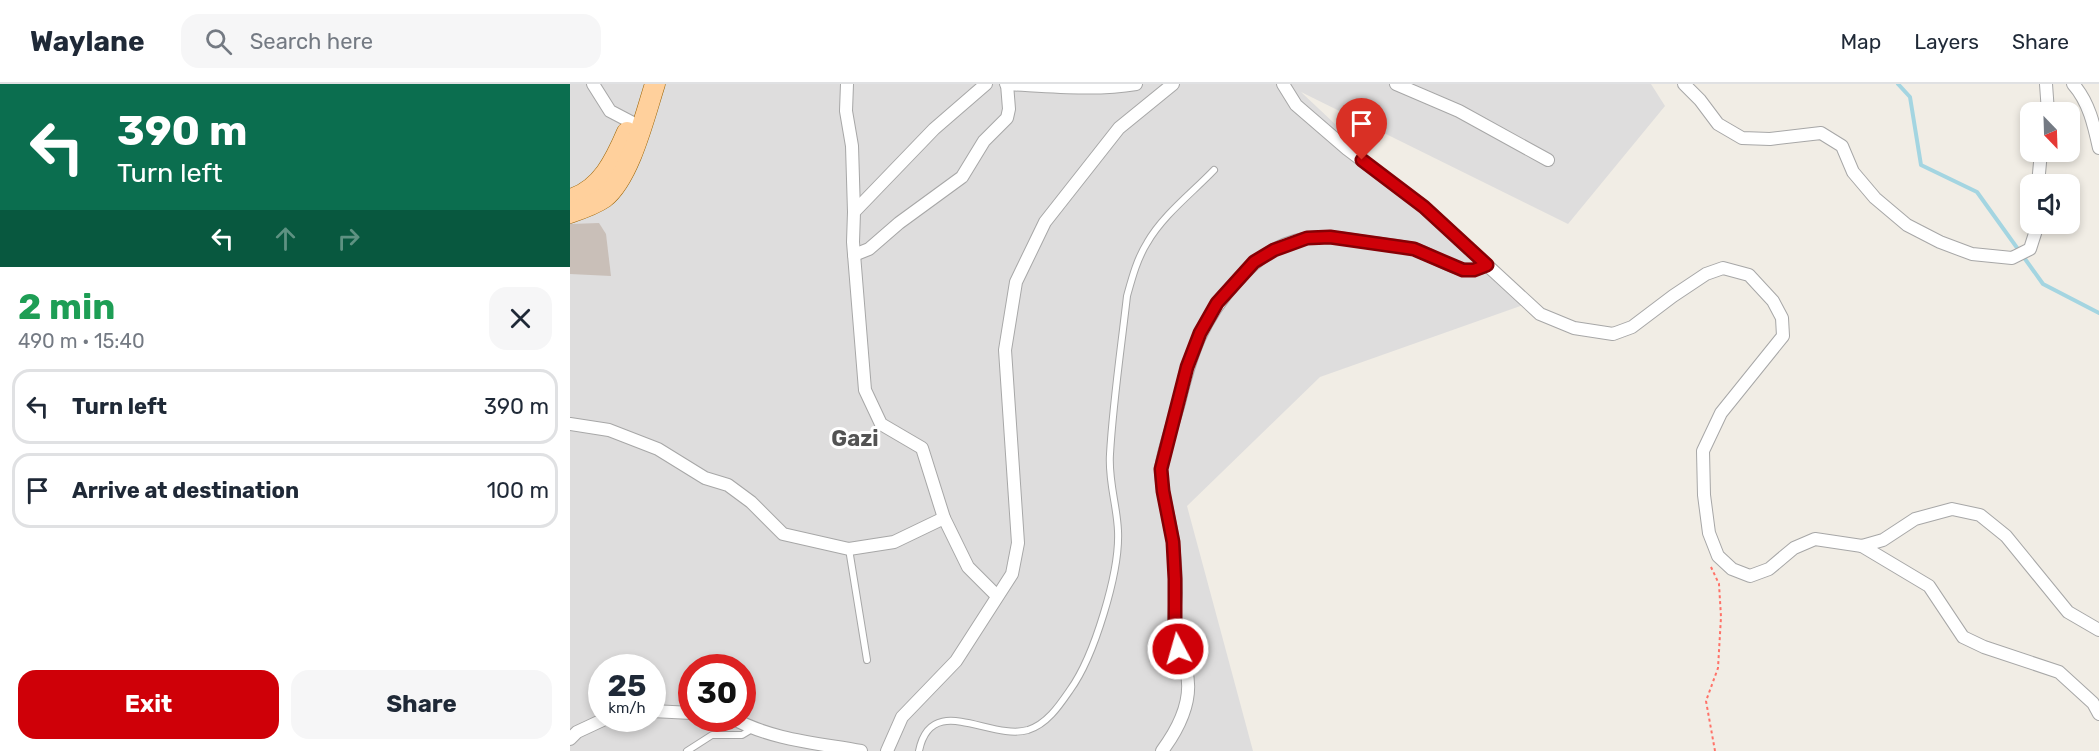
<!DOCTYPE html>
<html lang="en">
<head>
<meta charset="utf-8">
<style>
  body { margin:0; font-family:Rubik,sans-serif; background:#f6f6f7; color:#1f2937; height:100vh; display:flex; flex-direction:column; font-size:22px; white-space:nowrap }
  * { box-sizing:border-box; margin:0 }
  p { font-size:20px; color:#747a83 }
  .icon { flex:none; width:33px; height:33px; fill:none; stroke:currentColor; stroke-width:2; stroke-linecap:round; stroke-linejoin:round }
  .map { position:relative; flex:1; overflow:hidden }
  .drawer { display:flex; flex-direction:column; background:#fff; width:570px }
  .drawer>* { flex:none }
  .guide { background:#0b6e4f; color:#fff; overflow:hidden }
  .needle { width:39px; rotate:157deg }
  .tools { position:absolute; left:1450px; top:18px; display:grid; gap:12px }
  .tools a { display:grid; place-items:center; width:60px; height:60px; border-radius:12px; background:#fff; box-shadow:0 3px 9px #0003; font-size:30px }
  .speed { position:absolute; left:18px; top:570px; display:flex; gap:12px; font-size:30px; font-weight:700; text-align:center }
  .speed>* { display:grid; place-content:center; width:78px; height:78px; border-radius:50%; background:#fff; box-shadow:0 3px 9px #0003; line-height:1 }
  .speed small { font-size:15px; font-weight:400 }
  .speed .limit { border:9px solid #d22; background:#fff; color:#111 }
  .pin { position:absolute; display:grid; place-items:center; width:51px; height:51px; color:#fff; margin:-62px -26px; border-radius:50% 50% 50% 0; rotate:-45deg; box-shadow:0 0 6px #0007 }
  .pin .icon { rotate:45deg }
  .me { position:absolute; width:66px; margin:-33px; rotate:354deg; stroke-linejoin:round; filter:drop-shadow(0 0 4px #0008) }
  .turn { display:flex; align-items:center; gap:21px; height:126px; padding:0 18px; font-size:27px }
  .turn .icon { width:78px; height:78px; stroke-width:2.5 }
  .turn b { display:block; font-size:42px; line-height:51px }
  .lanes { display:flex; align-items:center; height:57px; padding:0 18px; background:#0003; justify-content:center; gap:30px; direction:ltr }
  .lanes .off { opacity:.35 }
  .round { display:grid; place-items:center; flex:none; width:63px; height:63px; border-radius:18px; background:#f6f6f7 }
  .head { display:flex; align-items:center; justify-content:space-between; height:102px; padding:0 18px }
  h1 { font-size:36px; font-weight:700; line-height:45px; color:#1e9e55 }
  .action { display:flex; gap:12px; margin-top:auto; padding:12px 18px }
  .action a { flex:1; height:69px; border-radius:18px; background:#cf0008; color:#fff; font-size:24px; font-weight:700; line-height:69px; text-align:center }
  .action a+a { background:#f6f6f7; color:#1f2937 }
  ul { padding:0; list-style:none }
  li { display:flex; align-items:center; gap:18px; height:75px; margin:0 12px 9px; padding:0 6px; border:3px solid #e0e1e3; border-radius:18px }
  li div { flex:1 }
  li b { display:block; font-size:22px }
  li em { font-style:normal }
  header { display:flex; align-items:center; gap:36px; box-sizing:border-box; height:84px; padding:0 30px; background:#fff; border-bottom:2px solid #e0e1e3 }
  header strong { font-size:28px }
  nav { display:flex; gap:33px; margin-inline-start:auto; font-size:21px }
  .search { width:420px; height:54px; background:#f6f6f7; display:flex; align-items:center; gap:15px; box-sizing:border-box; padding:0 21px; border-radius:18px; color:#747a83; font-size:22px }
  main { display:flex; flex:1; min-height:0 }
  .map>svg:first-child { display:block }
</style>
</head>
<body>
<header>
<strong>Waylane</strong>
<div class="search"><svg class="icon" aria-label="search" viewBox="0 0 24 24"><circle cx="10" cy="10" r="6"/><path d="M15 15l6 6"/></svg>Search here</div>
<nav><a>Map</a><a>Layers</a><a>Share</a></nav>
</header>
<main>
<section class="drawer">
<div class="guide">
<div class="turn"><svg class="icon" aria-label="left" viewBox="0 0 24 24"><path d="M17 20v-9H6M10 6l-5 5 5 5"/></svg><div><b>390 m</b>Turn left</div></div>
<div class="lanes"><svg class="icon" aria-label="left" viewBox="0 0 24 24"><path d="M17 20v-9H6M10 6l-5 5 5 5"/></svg><svg class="icon off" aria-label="ahead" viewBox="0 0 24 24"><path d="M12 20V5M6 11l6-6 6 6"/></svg><svg class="icon off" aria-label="right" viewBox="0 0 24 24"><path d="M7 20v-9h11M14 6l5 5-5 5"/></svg></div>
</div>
<div class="head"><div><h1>2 min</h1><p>490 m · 15:40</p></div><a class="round"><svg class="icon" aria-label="close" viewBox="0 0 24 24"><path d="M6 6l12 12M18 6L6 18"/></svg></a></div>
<ul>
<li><svg class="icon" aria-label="left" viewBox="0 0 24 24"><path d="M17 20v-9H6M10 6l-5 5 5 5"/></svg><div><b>Turn left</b></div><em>390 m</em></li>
<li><svg class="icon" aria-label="arrive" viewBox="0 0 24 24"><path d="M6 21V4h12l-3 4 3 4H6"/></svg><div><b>Arrive at destination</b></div><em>100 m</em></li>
</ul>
<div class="action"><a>Exit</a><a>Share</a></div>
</section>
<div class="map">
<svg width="1529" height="667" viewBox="0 0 1529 667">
  <rect width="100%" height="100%" fill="#f1ede5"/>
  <path fill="#dedddd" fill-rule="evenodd" d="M0 0H1081L1095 22 998 140 731 8 956 220 750 293 617 422 683 667H0ZM32 584H82V634H32ZM122 584H172V634H122Z"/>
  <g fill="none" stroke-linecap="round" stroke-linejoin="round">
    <polyline stroke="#a4d5e1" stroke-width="4" points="1328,0 1340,13 1351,81 1407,108 1473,200 1529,229"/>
  </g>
  <polygon fill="#c9bfb8" points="29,139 36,150 41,192 0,190 0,140"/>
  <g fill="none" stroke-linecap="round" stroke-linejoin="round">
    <defs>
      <g id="service">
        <polyline points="279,465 297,576"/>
        <polyline points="117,667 142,651 172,651 182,645"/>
        <path d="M349 667C361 607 420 657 458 646 477 640 489 622 500 606 524 573 550 488 548 447 547 421 538 397 540 370 543 318 551 265 557 212 562 194 567 175 577 159 593 131 622 109 644 86"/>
      </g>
      <g id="minor">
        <polyline points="23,0 40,27 61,38"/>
        <polyline points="277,0 276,27 282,62 284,128"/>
        <polyline points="416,0 364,45 284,128 283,158 295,306 311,340 352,364 374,434 398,483 427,512"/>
        <path d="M436 0C477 2 526 7 566 0"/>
        <polyline points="713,0 726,21 777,65 854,123 970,230 1004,244 1043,250 1062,243 1103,212 1136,190 1153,184 1179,191 1203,217 1212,234 1213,252 1151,329 1133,367 1134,411 1139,449 1148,472 1162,485 1180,492 1199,485 1224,464 1245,455 1292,462 1313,456 1345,435 1382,425 1410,431 1436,452 1498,528 1529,546"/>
        <polyline points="826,0 889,27 978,76"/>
        <polyline points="1114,0 1130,16 1148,40 1172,54 1200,55 1251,49 1272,62 1283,88 1305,114 1337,141 1370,158 1402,170 1442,174 1460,165 1468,140"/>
        <polyline points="1476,0 1478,28"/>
        <path d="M1503 0C1519 18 1524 41 1529 64"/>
        <polyline points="1468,100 1471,68"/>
        <polyline points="284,171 299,165 329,139 392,93 414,57 437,34 439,25 437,0"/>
        <polyline points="0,340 39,346 88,365 135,394 158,401 181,418 213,450 279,465 324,458 374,434"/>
        <polyline points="1292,462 1359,502 1393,553 1414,563 1489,588 1523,619 1529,630"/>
        <polyline points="82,627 122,629"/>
        <path d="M162 634C202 656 247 659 291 667"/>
        <polyline points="0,655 7,648 37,634"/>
        <polyline points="317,667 332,633 386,577 442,490 448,459 435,266 446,198 475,138 549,44 603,0"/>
        <path d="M592 667C609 644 624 615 616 586 613 574 606 563 605 551 603 537 605 523 606 509 606 492 605 475 603 458 600 434 591 410 591 385 594 362 603 341 609 319 621 269 632 236 667 197 690 171 713 155 749 153 767 152 786 157 804 159 817 161 832 162 844 165 870 173 890 195 917 181"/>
      </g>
      <g id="primary">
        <path d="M0 115C31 106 45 76 57 48"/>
        <path d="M0 129C12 125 24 121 34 114 60 94 75 31 85 0"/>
      </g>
    </defs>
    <use href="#service" stroke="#a7a7a7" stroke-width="8"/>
    <use href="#minor" stroke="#a7a7a7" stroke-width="14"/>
    <use href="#primary" stroke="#9b6200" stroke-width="21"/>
    <polyline stroke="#ff7268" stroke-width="2" stroke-dasharray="3 3" stroke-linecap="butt" points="1141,483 1149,500 1151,533 1148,584 1136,617 1145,667"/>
    <use href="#service" stroke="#fff" stroke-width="6"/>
    <use href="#minor" stroke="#fff" stroke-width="12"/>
    <use href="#primary" stroke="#ffd09c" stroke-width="20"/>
  </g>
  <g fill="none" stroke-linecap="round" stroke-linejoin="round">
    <defs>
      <polyline id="route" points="608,565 605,549 605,495 603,458 593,407 591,385 617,283 630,249 647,219 684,178 704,166 737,154 760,153 844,165 893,186 904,186 917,181 854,123 792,76"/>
    </defs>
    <use href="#route" stroke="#870005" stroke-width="15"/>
    <use href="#route" stroke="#cf0008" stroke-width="10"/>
  </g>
  <g text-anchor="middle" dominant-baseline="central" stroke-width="6" stroke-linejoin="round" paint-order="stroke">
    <g font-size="22" font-weight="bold" fill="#535353" stroke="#fff">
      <text x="285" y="354">Gazi</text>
    </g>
  </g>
</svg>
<div class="tools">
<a><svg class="needle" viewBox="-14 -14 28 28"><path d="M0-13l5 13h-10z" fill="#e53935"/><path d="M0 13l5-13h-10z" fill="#747a83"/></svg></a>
<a><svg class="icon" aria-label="sound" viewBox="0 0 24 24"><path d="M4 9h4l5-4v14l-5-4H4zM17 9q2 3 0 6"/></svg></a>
</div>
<div class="speed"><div>25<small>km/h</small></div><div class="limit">30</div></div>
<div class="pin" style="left:792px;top:76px;background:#d93025"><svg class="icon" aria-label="arrive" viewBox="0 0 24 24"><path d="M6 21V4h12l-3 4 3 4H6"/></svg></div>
<svg class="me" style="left:608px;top:565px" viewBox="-20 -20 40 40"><circle r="17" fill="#cf0008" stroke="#fff" stroke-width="3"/><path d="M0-11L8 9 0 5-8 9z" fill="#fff"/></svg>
</div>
</main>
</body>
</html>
